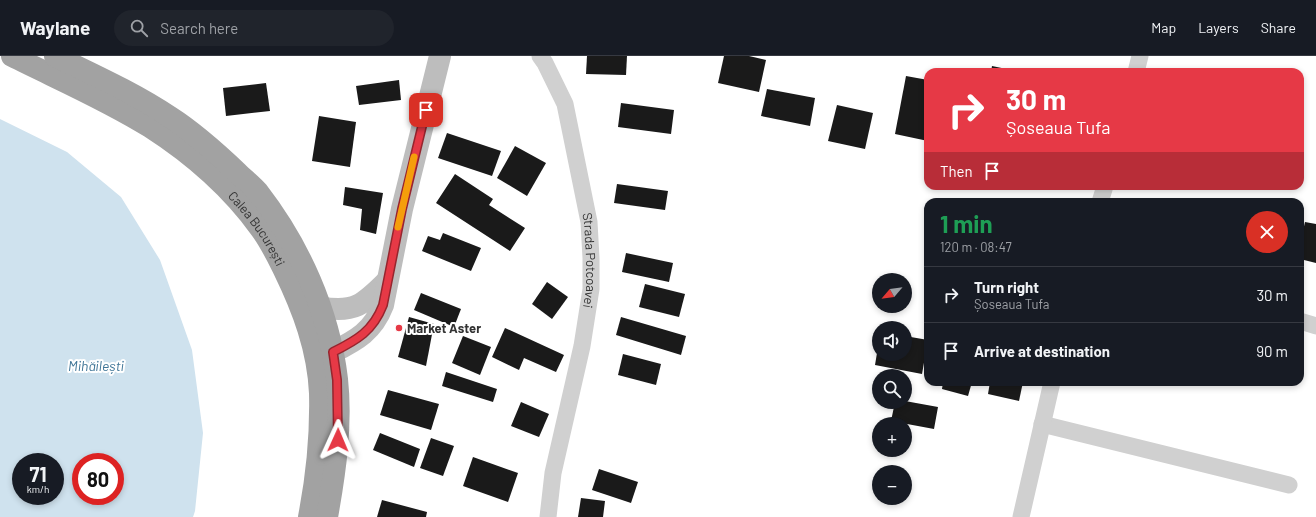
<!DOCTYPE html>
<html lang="en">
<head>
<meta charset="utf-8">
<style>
  body { margin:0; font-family:Barlow,sans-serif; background:#20242c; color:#f1f3f6; height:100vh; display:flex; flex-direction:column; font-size:15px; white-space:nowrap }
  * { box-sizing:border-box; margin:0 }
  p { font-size:13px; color:#9ea1a6 }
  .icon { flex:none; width:22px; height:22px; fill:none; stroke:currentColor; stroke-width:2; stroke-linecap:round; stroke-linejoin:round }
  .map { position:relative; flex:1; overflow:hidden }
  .drawer { position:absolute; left:924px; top:142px; width:380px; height:188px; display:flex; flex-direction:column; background:#171b24; border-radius:12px; box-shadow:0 2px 6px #0003 }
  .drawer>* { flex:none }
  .banner { position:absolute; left:924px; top:12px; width:380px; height:122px; border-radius:12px; box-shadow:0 2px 6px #0003; background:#e63946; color:#fff; overflow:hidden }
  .needle { width:26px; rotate:241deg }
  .buttons { position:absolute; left:872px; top:217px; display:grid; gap:8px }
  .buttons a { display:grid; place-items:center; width:40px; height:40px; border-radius:50%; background:#171b24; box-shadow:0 2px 6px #0003; font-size:20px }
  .speed { position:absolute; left:12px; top:397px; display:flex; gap:8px; font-size:20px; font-weight:700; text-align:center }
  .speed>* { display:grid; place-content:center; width:52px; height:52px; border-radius:50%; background:#171b24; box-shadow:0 2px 6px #0003; line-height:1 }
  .speed small { font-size:10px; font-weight:400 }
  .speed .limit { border:6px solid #d22; background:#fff; color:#111 }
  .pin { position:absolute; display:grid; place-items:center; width:34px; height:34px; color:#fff; margin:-17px; border-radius:8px; box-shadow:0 2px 6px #0006 }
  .me { position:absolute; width:44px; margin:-22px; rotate:1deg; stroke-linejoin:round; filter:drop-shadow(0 0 3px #0008) }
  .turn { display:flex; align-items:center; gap:14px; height:84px; padding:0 16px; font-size:18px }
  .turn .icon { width:52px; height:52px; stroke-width:2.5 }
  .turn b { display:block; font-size:28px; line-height:34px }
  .then { display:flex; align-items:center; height:38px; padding:0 16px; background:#0003; gap:8px; font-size:15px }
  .round { display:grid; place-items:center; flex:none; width:42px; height:42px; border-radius:21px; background:#20242c }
  .head { display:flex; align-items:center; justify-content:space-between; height:68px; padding:0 16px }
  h1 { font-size:24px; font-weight:700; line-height:30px; color:#1e9e55 }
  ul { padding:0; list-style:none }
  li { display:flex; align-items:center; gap:12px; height:56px; padding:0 16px; border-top:1px solid #363941 }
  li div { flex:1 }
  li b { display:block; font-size:15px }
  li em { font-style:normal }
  header { display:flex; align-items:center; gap:24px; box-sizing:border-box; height:56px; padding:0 20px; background:#171b24; border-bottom:1px solid #363941 }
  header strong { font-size:19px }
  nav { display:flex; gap:22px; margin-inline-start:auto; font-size:14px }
  .search { width:280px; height:36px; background:#20242c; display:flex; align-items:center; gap:10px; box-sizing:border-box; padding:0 14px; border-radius:22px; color:#9ea1a6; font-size:15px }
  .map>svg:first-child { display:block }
</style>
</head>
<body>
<header>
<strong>Waylane</strong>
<div class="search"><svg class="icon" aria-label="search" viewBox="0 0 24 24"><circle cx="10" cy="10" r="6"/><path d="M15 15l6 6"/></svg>Search here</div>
<nav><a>Map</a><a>Layers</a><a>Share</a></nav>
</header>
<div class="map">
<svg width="1316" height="461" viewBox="0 0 1316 461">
  <rect width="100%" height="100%" fill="#fff"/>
  <path fill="#cfe2ee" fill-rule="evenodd" d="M0 63 67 96 121 141 160 204 192 294 203 377 195 455 193 461H0ZM21 406H55V440H21ZM81 406H115V440H81Z"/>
  <g fill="#1a1a1a">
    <polygon points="587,0 627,0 626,19 586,18"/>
    <polygon points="724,0 749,0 766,4 759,36 718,27"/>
    <polygon points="992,10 1016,15 1016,16 991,16"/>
    <polygon points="906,20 928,24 928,85 895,78"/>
    <polygon points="399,24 401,44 359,49 356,30"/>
    <polygon points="266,27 270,55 226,60 223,32"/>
    <polygon points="767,33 815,42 810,70 761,60"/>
    <polygon points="621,47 674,54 671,78 618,71"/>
    <polygon points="837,49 873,57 865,93 828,85"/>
    <polygon points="319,60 356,66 350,111 312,105"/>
    <polygon points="447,77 501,95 492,120 438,102"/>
    <polygon points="515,90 546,107 527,140 497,122"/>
    <polygon points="455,118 493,143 489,149 525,172 510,195 436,147"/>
    <polygon points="617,128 668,135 665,154 614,147"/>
    <polygon points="345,131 383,137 376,178 360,174 362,153 343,149"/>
    <polygon points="1305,166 1316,168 1316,207 1300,203 1300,187"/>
    <polygon points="443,177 481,192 471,215 422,195 428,180 440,184"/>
    <polygon points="626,197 673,207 669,226 622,216"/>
    <polygon points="547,226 568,241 552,263 532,248"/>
    <polygon points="645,228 685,238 679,261 639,251"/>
    <polygon points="421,237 461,253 454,271 414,254"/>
    <polygon points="409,261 434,268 426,310 398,301"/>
    <polygon points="621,261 686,280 681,299 616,279"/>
    <polygon points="505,272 564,299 556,316 524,302 519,314 492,301"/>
    <polygon points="463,280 491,291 480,319 452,307"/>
    <polygon points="905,280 928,284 922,318 875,309 878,291 879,298 905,298"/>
    <polygon points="623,298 661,308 656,329 618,319"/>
    <polygon points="446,316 497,333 493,346 442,330"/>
    <polygon points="943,326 972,326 968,340 942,333"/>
    <polygon points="990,326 1023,326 1019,345 988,338"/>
    <polygon points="388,334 439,348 431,374 380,359"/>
    <polygon points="905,345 938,351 934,373 891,365 895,346 905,346"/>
    <polygon points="521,346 549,358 539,381 511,370"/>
    <polygon points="380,377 420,393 414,411 373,394"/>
    <polygon points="431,382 454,390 443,420 420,412"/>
    <polygon points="473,401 518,417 508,446 463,430"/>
    <polygon points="599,413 638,426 631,447 592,434"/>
    <polygon points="581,442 605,445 603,461 578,461"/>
    <polygon points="382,444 427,456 426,461 377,461"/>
  </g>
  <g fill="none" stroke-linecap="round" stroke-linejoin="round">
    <g stroke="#d0d0d0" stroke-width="17">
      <path id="s1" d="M540 0 545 7 565 48 589 166 591 202V233L582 290 553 417 548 461"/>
      <polyline points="1136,16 1140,0"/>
      <polyline points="1100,146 1105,130"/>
      <polyline points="1300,265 1316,270"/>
      <polyline points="1042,368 1289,429"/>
      <polyline points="1021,461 1052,326"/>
    </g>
    <g stroke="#bdbdbd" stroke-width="22">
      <path d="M320 251C354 258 364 248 387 225"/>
      <path d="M333 296C357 284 373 275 383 249L402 153 440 0"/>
    </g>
    <g stroke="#a2a2a2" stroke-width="22">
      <path id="s2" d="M12 0C58 23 107 44 150 71 192 98 231 132 260 172 270 185 277 200 284 214 303 253 318 293 320 337 321 378 317 420 309 461"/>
      <path d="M55 0C94 19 134 37 170 61 195 77 217 97 238 117 244 123 252 129 258 136 299 189 329 255 337 323 342 369 335 416 327 461"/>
    </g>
  </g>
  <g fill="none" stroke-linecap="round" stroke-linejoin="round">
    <defs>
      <path id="route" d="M338 384 337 324 333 296C357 284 373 275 383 249L402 153 426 54"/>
    </defs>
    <use href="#route" stroke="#96252e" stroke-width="10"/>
    <use href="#route" stroke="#e63946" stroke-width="7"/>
    <polyline stroke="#f59e0b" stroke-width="7" points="398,171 414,101"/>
  </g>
  <circle fill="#e63946" stroke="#fff" stroke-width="1.5" cx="399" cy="272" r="4"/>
  <g text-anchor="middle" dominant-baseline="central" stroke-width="4" stroke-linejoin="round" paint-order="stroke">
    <g font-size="13" fill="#333" stroke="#fff">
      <text stroke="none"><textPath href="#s2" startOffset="304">Calea București</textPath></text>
      <text stroke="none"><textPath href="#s1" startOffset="213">Strada Potcoavei</textPath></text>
    </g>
    <g font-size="13" font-weight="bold" fill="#333" stroke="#fff" text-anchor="start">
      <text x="407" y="272">Market Aster</text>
    </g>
    <g font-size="14" font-style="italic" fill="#3f7597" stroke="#fff">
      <text x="96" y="309">Mihăilești</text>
    </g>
  </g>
</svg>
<div class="buttons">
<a><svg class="needle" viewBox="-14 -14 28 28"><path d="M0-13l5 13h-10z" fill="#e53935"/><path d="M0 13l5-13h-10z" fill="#9ea1a6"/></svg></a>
<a><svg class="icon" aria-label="sound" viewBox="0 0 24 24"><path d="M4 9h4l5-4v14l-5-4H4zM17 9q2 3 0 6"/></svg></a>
<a><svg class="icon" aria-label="search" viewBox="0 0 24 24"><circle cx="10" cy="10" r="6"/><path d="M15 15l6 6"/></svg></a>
<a>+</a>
<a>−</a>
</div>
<div class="speed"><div>71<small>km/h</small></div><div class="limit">80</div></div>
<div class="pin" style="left:426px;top:54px;background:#d93025"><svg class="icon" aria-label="arrive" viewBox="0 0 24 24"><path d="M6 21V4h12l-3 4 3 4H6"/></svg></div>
<svg class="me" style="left:338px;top:384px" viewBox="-20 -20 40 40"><path d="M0-17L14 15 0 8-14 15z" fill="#e63946" stroke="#fff" stroke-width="4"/></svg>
<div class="banner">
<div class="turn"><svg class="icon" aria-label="right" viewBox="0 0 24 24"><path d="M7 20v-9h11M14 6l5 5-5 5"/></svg><div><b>30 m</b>Șoseaua Tufa</div></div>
<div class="then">Then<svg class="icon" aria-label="arrive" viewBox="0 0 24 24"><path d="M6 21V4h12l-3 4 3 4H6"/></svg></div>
</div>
<section class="drawer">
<div class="head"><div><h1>1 min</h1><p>120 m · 08:47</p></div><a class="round" style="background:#d93025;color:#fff"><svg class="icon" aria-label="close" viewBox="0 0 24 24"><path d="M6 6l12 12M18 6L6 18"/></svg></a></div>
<ul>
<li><svg class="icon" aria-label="right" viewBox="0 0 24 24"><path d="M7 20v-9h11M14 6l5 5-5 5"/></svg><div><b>Turn right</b><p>Șoseaua Tufa</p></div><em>30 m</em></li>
<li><svg class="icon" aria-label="arrive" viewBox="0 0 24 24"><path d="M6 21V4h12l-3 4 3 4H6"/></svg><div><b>Arrive at destination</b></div><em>90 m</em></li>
</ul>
</section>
</div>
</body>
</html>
